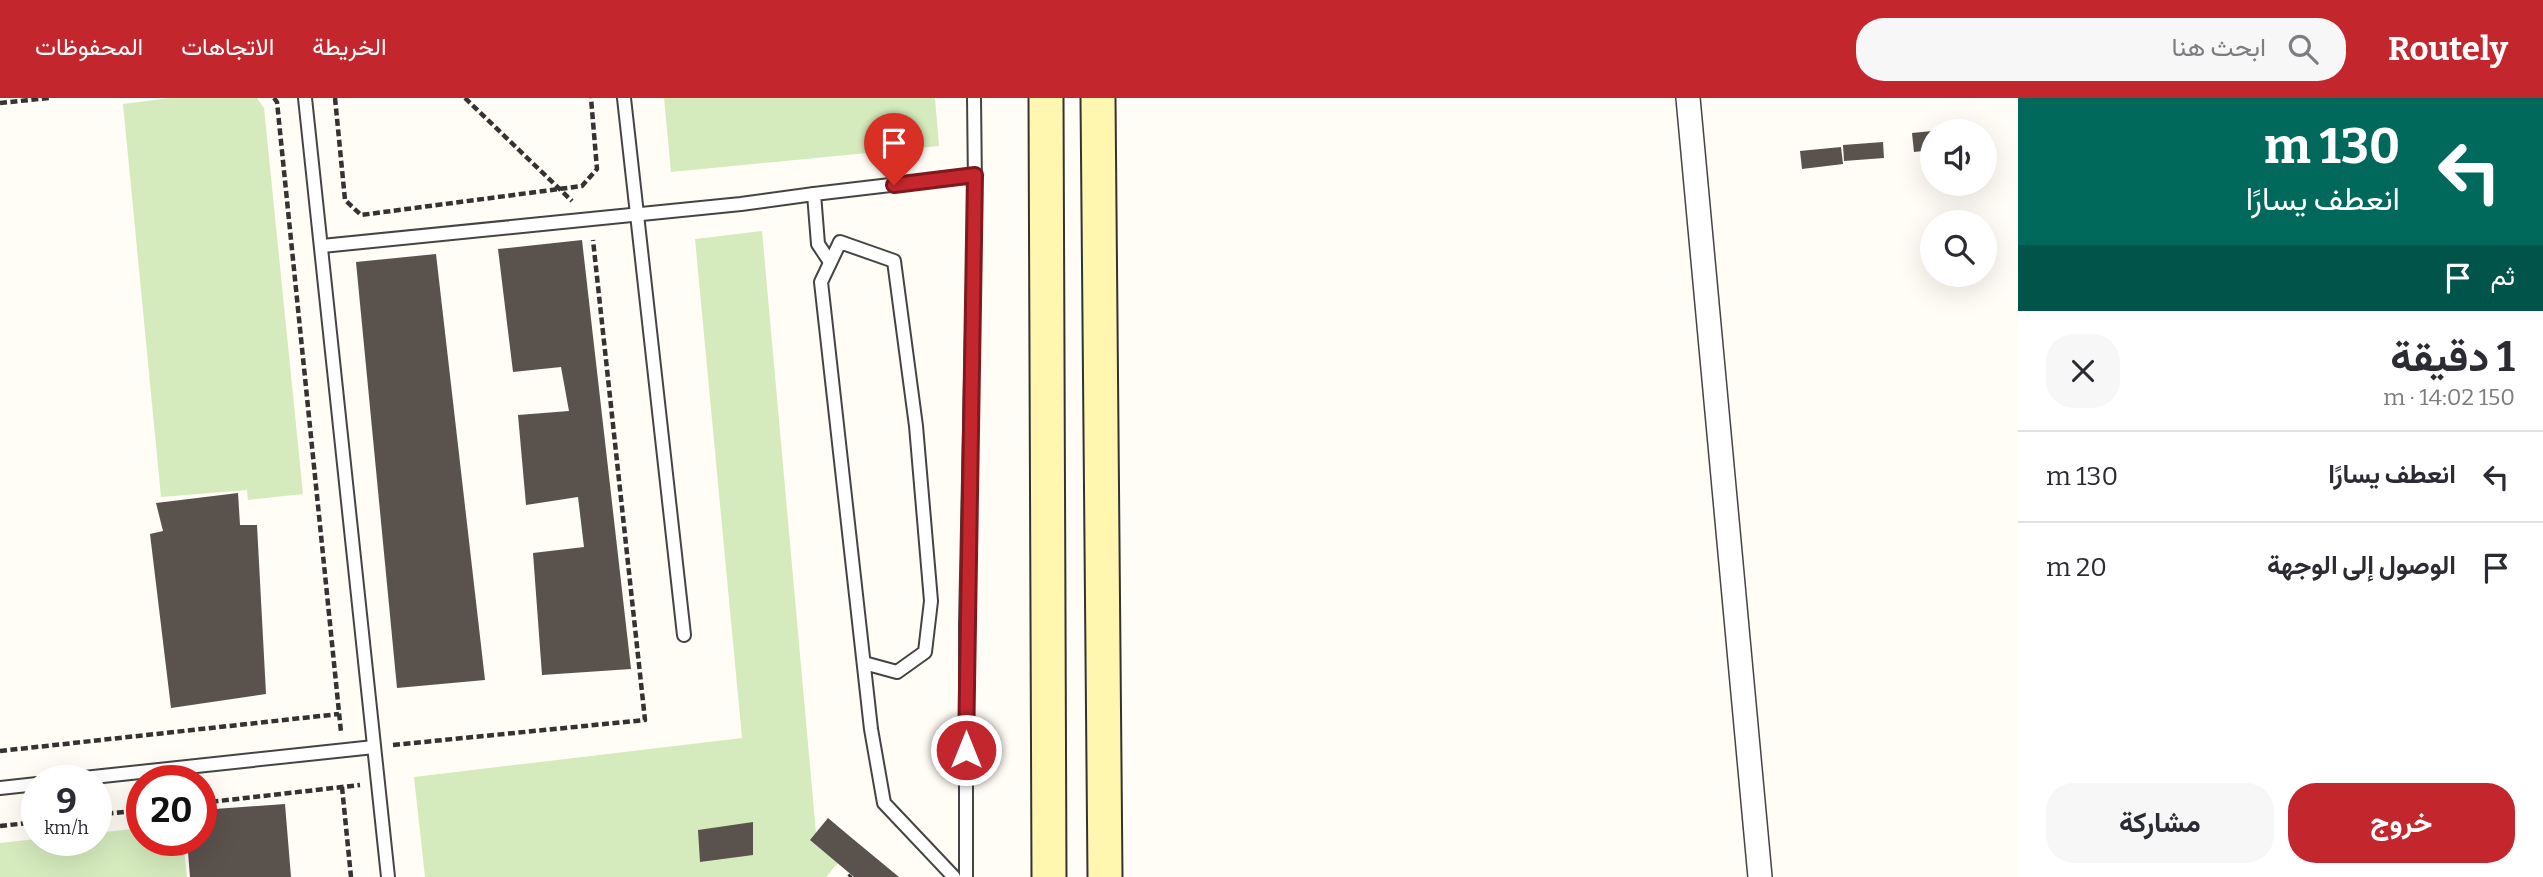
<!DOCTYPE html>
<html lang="ar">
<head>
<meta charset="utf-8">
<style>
  body { margin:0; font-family:Bitter,Vazirmatn,serif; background:#f7f7f7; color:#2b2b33; direction:rtl; height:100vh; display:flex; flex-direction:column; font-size:26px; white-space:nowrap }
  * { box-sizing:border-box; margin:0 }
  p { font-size:23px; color:#7c7c81 }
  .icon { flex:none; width:38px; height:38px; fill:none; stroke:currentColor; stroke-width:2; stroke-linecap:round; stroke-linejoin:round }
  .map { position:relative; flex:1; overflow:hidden; direction:ltr }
  .sheet { display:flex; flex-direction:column; background:#fff; width:525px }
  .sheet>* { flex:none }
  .hud { background:#00695c; color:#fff; overflow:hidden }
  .fabs { position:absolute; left:1920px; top:21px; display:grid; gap:14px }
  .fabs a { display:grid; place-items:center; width:77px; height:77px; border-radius:50%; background:#fff; box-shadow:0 7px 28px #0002; font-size:35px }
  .speed { position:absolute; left:21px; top:667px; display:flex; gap:14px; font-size:35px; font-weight:700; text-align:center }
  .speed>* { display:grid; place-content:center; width:91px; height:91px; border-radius:50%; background:#fff; box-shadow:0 7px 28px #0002; line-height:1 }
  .speed small { font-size:18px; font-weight:400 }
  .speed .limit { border:10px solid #d22; background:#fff; color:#111 }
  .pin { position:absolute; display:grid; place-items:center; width:60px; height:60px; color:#fff; margin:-72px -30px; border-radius:50% 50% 50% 0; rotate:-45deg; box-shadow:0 0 7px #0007 }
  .pin .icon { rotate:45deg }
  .me { position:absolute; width:77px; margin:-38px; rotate:0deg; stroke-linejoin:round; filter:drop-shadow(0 0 5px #0008) }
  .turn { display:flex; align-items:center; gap:24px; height:147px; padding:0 28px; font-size:32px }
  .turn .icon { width:91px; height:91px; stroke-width:2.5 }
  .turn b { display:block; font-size:49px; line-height:60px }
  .then { display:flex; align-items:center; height:66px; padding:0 28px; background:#0003; gap:14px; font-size:26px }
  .round { display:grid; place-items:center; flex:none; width:74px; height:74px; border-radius:28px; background:#f7f7f7 }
  .headline { display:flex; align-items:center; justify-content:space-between; height:119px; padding:0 28px }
  h1 { font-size:42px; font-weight:700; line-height:52px }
  .button { display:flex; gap:14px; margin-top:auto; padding:14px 28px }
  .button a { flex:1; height:80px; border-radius:28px; background:#c4262e; color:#fff; font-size:28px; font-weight:700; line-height:80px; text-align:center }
  .button a+a { background:#f7f7f7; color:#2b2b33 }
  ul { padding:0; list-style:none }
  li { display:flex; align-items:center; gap:21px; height:91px; padding:0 28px; border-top:2px solid #e1e1e2 }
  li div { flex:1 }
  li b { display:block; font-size:26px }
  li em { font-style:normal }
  header { display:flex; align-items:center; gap:42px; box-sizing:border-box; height:98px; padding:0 35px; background:#c4262e; color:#fff }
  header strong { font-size:33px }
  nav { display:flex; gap:38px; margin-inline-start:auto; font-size:24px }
  .search { width:490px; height:63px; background:#f7f7f7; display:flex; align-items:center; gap:18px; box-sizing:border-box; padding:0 24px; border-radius:28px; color:#7c7c81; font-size:26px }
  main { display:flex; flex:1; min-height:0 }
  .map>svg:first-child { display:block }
</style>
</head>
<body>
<header>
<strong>Routely</strong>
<div class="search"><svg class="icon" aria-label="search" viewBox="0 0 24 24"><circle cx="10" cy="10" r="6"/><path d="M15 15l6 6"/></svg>ابحث هنا</div>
<nav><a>الخريطة</a><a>الاتجاهات</a><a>المحفوظات</a></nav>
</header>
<main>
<section class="sheet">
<div class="hud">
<div class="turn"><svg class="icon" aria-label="left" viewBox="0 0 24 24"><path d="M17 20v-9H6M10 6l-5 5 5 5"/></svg><div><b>130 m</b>انعطف يسارًا</div></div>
<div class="then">ثم<svg class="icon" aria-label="arrive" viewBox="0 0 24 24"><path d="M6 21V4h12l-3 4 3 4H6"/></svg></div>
</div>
<div class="headline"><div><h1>1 دقيقة</h1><p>150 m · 14:02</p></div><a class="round"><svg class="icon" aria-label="close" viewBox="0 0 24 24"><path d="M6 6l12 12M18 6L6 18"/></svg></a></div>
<ul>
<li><svg class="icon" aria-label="left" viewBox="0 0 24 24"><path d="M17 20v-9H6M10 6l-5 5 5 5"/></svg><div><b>انعطف يسارًا</b></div><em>130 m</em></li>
<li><svg class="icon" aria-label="arrive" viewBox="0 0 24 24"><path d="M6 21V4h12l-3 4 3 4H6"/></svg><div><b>الوصول إلى الوجهة</b></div><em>20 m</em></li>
</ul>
<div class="button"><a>خروج</a><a>مشاركة</a></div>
</section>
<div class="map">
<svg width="2018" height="779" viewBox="0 0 2018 779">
  <rect width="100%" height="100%" fill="#fffdf5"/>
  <g fill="#d5ebbd">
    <polygon points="170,0 257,0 264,10 303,396 248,402 247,392 161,399 123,6"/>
    <polygon points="664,0 935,0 939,48 671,74"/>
    <polygon points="762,133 816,735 838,765 826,779 425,779 414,679 742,640 695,141"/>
    <polygon points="142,730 142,742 183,742 187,779 0,779 0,745 37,741 96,742 96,735"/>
  </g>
  <g fill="#5a524d">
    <polygon points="1932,33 1932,52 1914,54 1912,35"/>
    <polygon points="1883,44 1884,60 1844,63 1843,47"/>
    <polygon points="1841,49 1843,66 1802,71 1800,53"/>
    <polygon points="582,142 631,571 542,577 533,455 584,449 578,399 526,407 518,317 569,313 561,269 513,274 498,151"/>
    <polygon points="436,156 485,582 397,590 356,164"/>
    <polygon points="238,395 240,427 257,427 266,596 171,610 150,436 163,433 156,405"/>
    <polygon points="285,706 291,779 190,779 187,742 201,742 201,712"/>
    <polygon points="828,720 853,741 899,779 854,779 810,742"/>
    <polygon points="753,724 753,757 700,764 698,732"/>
  </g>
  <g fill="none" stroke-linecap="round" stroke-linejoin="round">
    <defs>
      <g id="service">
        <polyline points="305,0 388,779"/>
        <polyline points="624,0 684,537"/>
        <polyline points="322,148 741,106 814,96"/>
        <polyline points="830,164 818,146 814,96 975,77"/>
        <polyline points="864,565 897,574 925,554 931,503 916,328 894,163 840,144 821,184 871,631 884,705 954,779"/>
        <polyline points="65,682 374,649"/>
        <polyline points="0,690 37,686"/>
        <polyline points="966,779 966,526 975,87 974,0"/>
      </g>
      <polyline id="minor" points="1688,0 1760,779"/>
      <g id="secondary">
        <polyline points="1046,0 1049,779"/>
        <polyline points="1098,0 1105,779"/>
      </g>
    </defs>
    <use href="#service" stroke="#444" stroke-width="16"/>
    <use href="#minor" stroke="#444" stroke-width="26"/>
    <use href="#secondary" stroke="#333" stroke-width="37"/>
    <g stroke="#333" stroke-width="4.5" stroke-dasharray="7 3.5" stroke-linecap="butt">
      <polyline points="274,0 277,4 341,634"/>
      <polyline points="335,0 345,102 361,117 582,88 597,71 591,0"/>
      <polyline points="465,0 572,103"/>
      <polyline points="0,5 49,0"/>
      <polyline points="393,647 645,622 593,142"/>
      <polyline points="0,653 339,616"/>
      <polyline points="342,689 351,779"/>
      <polyline points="201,705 360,687"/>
      <polyline points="96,717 142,712"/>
      <polyline points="0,728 37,724"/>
      <polyline points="849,779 851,777"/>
    </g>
    <use href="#service" stroke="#fff" stroke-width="12"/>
    <use href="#minor" stroke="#fff" stroke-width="23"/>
    <use href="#secondary" stroke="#fff6b0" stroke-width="33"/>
  </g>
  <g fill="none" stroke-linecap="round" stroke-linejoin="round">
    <defs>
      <polyline id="route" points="894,87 975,77 966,652"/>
    </defs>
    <use href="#route" stroke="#7f191e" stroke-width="18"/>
    <use href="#route" stroke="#c4262e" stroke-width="12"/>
  </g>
</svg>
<div class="fabs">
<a><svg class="icon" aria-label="sound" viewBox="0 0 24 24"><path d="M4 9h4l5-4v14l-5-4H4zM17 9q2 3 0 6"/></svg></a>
<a><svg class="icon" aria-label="search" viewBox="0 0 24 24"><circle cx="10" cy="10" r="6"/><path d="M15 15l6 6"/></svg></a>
</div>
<div class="speed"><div>9<small>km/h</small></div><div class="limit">20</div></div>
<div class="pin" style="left:894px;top:87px;background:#d93025"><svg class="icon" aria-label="arrive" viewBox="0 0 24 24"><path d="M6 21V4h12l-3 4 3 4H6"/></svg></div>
<svg class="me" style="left:966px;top:652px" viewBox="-20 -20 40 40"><circle r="17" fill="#c4262e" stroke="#fff" stroke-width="3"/><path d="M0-11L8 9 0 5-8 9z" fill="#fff"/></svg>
</div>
</main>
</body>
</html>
